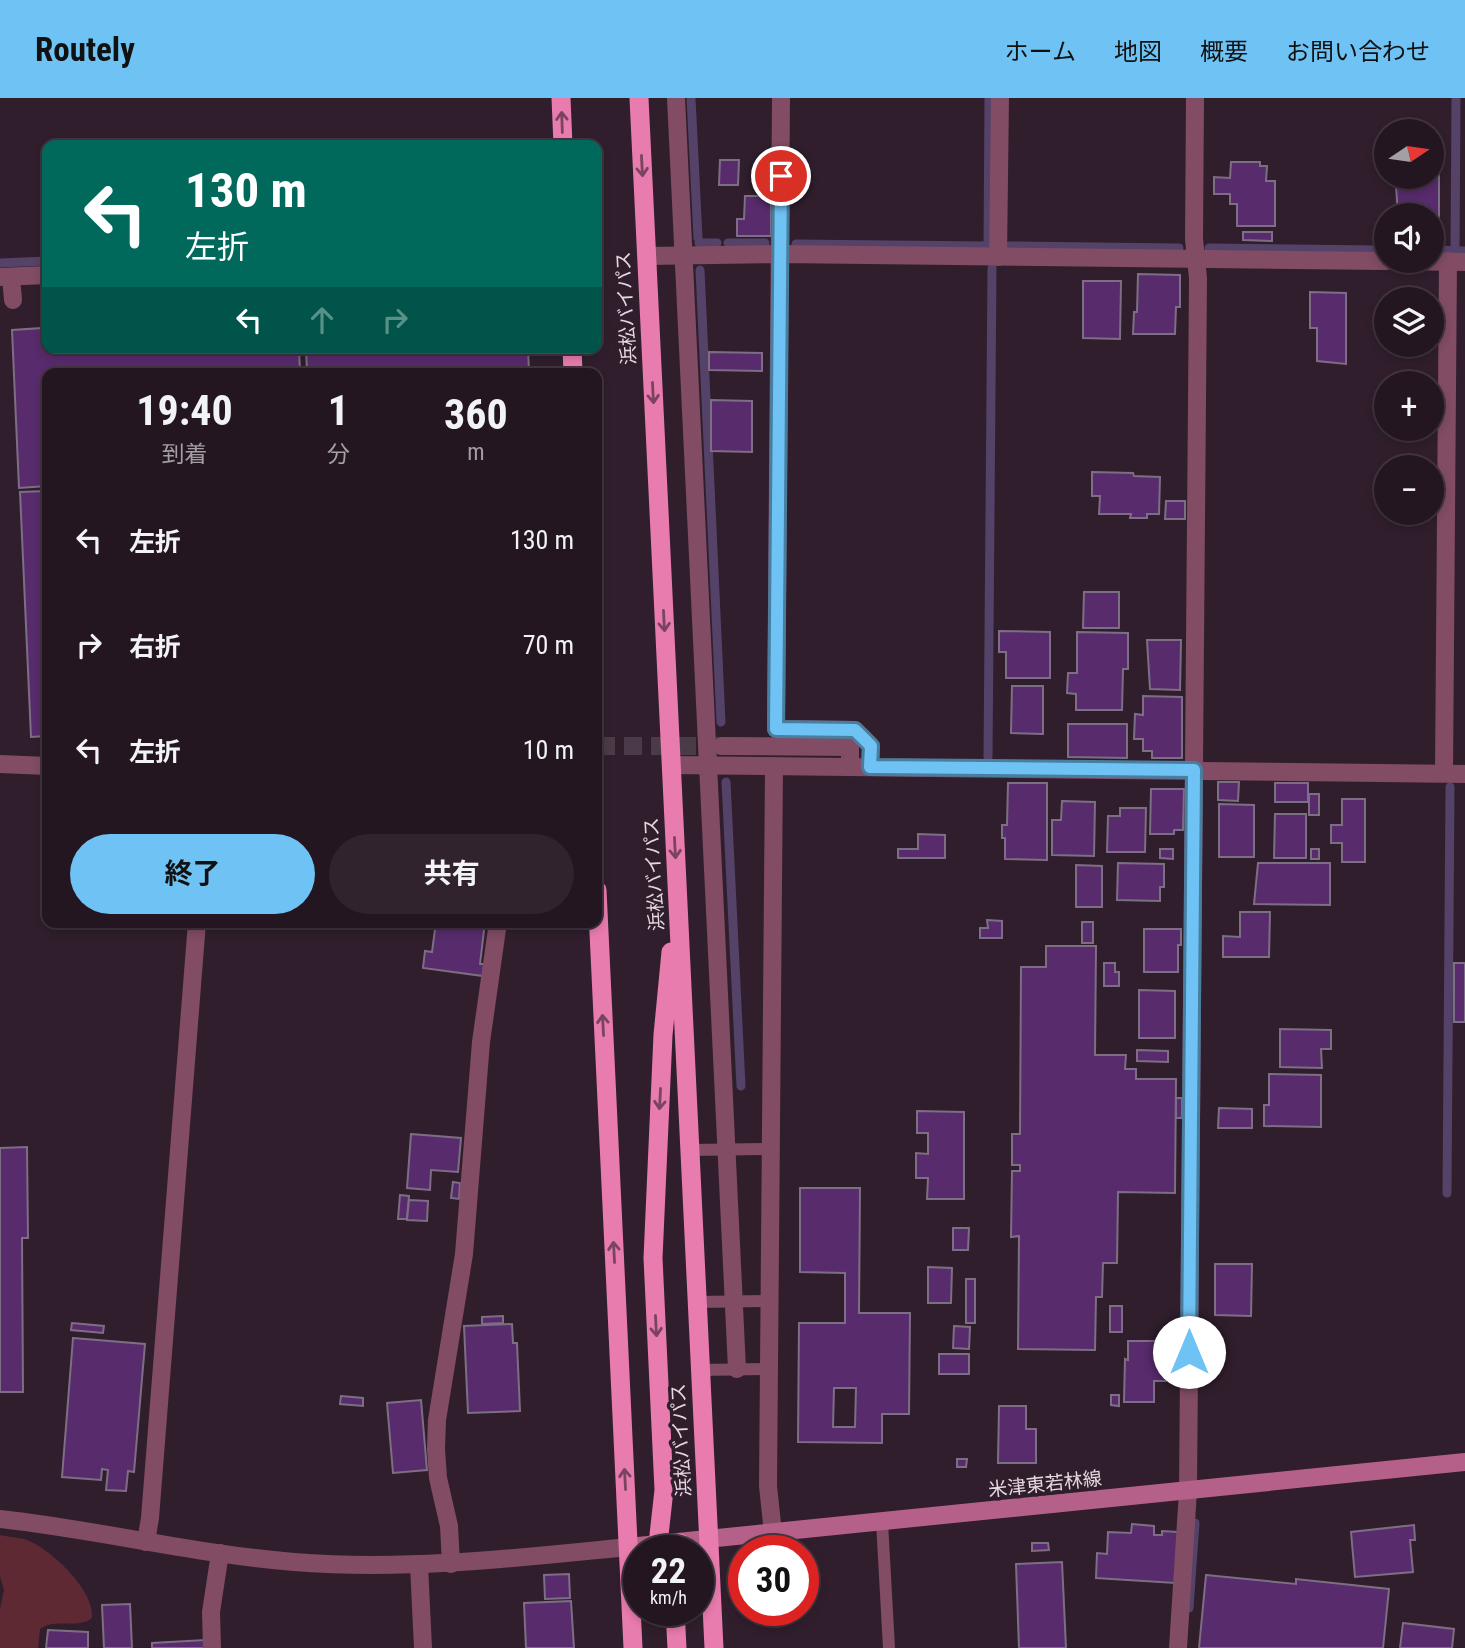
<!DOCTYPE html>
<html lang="ja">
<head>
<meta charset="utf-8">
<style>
  body { margin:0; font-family:"Roboto Condensed","Noto Sans JP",sans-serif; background:#30232e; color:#f1f3f6; height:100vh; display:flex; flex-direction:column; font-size:26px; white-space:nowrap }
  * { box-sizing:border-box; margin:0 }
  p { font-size:23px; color:#a39fa5 }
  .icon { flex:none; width:38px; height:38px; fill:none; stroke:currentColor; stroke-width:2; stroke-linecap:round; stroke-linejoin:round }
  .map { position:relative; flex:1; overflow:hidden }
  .sheet { position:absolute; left:42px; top:270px; width:560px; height:560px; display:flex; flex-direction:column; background:#241621; border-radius:14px; box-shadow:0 4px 10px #0003,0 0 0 2px #41353f }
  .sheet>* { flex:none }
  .top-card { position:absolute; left:42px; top:42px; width:560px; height:214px; border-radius:14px; box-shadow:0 4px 10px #0003,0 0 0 2px #41353f; background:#00695c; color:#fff; overflow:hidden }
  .needle { width:46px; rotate:77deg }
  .fabs { position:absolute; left:1374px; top:21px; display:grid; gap:14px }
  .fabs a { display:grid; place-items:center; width:70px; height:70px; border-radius:50%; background:#241621; box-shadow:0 4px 10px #0003,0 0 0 2px #41353f; font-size:35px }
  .speed { position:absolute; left:623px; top:1437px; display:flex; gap:14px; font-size:35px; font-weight:700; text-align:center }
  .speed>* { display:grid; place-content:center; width:91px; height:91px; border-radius:50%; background:#241621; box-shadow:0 4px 10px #0003,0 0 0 2px #41353f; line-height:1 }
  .speed small { font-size:18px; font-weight:400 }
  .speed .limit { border:10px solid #d22; background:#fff; color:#111 }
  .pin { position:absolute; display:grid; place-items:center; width:60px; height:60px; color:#fff; margin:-30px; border:4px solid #fff; border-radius:50%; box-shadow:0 2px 7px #0007 }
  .me { position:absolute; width:77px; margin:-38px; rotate:0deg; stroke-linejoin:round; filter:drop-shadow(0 0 5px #0008) }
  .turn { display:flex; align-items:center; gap:24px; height:147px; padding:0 28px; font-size:32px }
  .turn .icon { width:91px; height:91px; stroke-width:2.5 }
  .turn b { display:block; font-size:49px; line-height:60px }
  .lanes { display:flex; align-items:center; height:66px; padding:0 28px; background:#0003; justify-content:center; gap:35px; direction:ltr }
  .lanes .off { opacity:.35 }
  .eta { display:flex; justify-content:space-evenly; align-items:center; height:119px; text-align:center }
  .eta b { font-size:42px; font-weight:700; line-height:49px }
  .primary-button { display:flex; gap:14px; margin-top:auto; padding:14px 28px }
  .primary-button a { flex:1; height:80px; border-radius:42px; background:#6fc2f4; color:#111; font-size:28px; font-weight:700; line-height:80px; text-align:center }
  .primary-button a+a { background:#30232e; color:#f1f3f6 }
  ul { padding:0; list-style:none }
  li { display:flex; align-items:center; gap:21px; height:105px; padding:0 28px }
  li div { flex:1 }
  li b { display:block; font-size:26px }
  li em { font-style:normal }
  header { display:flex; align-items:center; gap:42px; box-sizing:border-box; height:98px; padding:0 35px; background:#6fc2f4; color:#111 }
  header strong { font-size:33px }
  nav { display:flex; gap:38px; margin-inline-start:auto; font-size:24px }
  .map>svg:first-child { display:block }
</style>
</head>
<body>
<header>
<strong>Routely</strong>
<nav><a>ホーム</a><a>地図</a><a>概要</a><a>お問い合わせ</a></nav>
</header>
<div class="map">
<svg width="1465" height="1550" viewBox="0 0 1465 1550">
  <rect width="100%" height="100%" fill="#301e2c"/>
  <path fill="#5e2932" d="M0 1437C9 1439 19 1439 27 1442 52 1452 95 1493 92 1520 76 1532 56 1519 40 1531L38 1550H0V1511L4 1492 0 1478Z"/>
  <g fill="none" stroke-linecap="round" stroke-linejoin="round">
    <g stroke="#544268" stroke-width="9">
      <polyline points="691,0 698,140"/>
      <polyline points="699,145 717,145"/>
      <polyline points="728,145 765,145"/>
      <polyline points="796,146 988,148 989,0"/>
      <polyline points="1009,148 1179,150"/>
      <polyline points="1209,150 1378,152"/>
      <polyline points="1432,152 1465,153"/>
      <polyline points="1455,155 1456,0"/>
      <polyline points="0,165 47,163"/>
      <polyline points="700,172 721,624"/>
      <polyline points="988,659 992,170"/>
      <polyline points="726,684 741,988"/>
      <polyline points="1447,1095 1450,689"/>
      <polyline points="1189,1510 1195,1425"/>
    </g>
  </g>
  <g fill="#582b6c" stroke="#7c6e84" stroke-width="2" fill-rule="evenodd">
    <polygon points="720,62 739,62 738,87 719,87"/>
    <polygon points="1231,64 1260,64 1260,68 1267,68 1266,83 1275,83 1275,128 1237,128 1237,106 1230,106 1230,96 1214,96 1214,79 1230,80"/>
    <polygon points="1432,68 1439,68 1439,122 1432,122 1432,117 1398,117 1396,88 1401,89 1401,79 1432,79"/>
    <polygon points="745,98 771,98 771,138 737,138 737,121 744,121"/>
    <polygon points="1243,134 1272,134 1272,143 1243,142"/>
    <polygon points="1138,176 1180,177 1180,209 1176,209 1175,236 1133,236 1134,214 1137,214"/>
    <polygon points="1083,183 1121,183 1120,241 1083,240"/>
    <polygon points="1310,194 1346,195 1346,266 1317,263 1317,230 1310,230"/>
    <polygon points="47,201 47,250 299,250 300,275 47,275 47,388 19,390 12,232 42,230 41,202"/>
    <polygon points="306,250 528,250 529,275 307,275"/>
    <polygon points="709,254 762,255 762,273 709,272"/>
    <polygon points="711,302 752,303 752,354 711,353"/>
    <polygon points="1092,374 1133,375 1134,378 1160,379 1159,416 1147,416 1147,420 1130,420 1131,416 1099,416 1100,398 1092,398"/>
    <polygon points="47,393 47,638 31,639 20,394"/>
    <polygon points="1166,403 1185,403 1185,421 1165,421"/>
    <polygon points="1084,494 1119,494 1119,530 1083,530"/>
    <polygon points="999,533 1050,534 1050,580 1006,580 1006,554 999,554"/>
    <polygon points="1077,534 1128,535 1128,571 1123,571 1122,612 1076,612 1076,596 1067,595 1068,575 1077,575"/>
    <polygon points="1147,542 1181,542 1180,592 1150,591"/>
    <polygon points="1012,588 1043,588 1043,636 1011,635"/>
    <polygon points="1143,598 1182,599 1182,660 1152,660 1152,653 1143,653 1143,641 1134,641 1135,616 1143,617"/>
    <polygon points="1068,626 1127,626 1127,660 1068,659"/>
    <polygon points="1218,684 1239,684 1238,703 1218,702"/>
    <polygon points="1008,685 1047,685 1047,762 1005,761 1005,740 1002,740 1002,727 1007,727"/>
    <rect x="1275" y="685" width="33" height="19"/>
    <polygon points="1151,691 1184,691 1183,732 1174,732 1174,736 1150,736"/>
    <rect x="1309" y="696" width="10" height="21"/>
    <polygon points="1342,701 1365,701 1365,764 1342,764 1342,745 1331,745 1331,727 1342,727"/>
    <polygon points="1062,703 1095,704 1094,758 1052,757 1052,722 1061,722"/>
    <polygon points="1219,706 1254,707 1254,759 1219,759"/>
    <polygon points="1120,710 1146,710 1145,754 1107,754 1108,718 1120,718"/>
    <polygon points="1275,716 1306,716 1306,760 1274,760"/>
    <polygon points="918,736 945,737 945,760 898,760 898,751 918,751"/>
    <polygon points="1160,751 1173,751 1173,761 1160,760"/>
    <rect x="1311" y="751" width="8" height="10"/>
    <polygon points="1118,765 1164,766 1164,789 1160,789 1160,803 1117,802"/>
    <polygon points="1258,765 1330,765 1330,807 1254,806"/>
    <polygon points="1076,767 1102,768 1102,809 1076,809"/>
    <polygon points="1240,814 1270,814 1269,859 1223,859 1223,838 1240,839"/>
    <polygon points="987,822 1002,823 1002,840 980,840 980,830 988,830"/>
    <polygon points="436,824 485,824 480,866 484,866 483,878 423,870 425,853 432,854"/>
    <rect x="1082" y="824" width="11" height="21"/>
    <polygon points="1144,831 1181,831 1181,847 1178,847 1178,874 1144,874"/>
    <polygon points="1046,848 1096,848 1095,957 1126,957 1125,971 1136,971 1136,981 1176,981 1175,1095 1118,1094 1117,1165 1103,1165 1102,1199 1096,1199 1095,1252 1018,1251 1019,1138 1011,1139 1012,1073 1020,1073 1020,1067 1012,1067 1012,1036 1020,1036 1021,869 1046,869"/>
    <polygon points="1104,865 1115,865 1115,874 1119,874 1119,888 1104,888"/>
    <rect x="1454" y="865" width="11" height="59"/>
    <polygon points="1139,892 1175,893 1175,940 1139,940"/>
    <polygon points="1280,931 1331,932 1331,951 1321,951 1322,970 1280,969"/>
    <polygon points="1137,952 1168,953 1168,964 1137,963"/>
    <polygon points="1269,976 1321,977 1321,1029 1264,1028 1264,1007 1269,1007"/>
    <rect x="1176" y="1000" width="6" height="20"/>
    <polygon points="1219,1010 1252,1011 1252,1030 1218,1030"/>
    <polygon points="917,1013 964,1014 964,1101 927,1101 928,1080 916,1080 916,1055 928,1056 928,1035 917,1035"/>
    <polygon points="411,1036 461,1040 458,1074 431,1072 430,1092 407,1090"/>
    <polygon points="27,1049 28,1140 22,1140 23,1294 0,1294 0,1050"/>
    <polygon points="453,1084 460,1085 459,1101 451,1100"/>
    <path d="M800 1090H860L859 1215H910L909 1316H882V1345L798 1344 799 1225H845V1175L800 1174ZM834 1290H856L855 1329H833Z"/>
    <polygon points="400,1097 409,1098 407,1121 398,1121"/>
    <polygon points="409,1102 428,1103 427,1123 407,1122"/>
    <polygon points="953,1130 969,1130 968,1152 953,1152"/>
    <polygon points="1215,1166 1252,1166 1251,1218 1215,1217"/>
    <polygon points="928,1169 952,1170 951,1205 928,1205"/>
    <rect x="966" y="1181" width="9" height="44"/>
    <rect x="1110" y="1208" width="12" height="26"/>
    <polygon points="503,1218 503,1225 482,1226 482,1219"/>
    <polygon points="72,1225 104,1228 103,1235 71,1232"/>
    <polygon points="512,1226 513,1245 517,1245 520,1313 468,1315 464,1228"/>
    <polygon points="954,1228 970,1229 969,1251 953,1250"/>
    <polygon points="73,1240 145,1246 134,1374 128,1373 126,1393 106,1392 108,1372 102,1371 101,1382 62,1379"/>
    <polygon points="1128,1243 1166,1243 1166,1283 1154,1283 1154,1304 1124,1304 1125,1261 1128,1262"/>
    <polygon points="1169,1243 1180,1243 1179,1264 1168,1264"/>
    <rect x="939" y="1256" width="30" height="20"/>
    <polygon points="1111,1297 1119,1297 1119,1308 1111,1307"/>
    <polygon points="341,1298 363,1300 363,1308 340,1306"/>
    <polygon points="421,1302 427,1372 393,1375 387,1305"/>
    <polygon points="999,1308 1026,1308 1026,1331 1036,1331 1036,1365 998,1365"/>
    <polygon points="957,1361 967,1361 966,1369 957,1369"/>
    <polygon points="1132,1426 1154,1428 1154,1437 1162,1437 1162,1433 1178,1434 1175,1485 1096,1480 1097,1455 1107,1456 1108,1434 1131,1435"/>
    <polygon points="1414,1427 1415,1442 1410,1442 1413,1474 1355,1479 1351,1434"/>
    <polygon points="1032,1445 1048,1445 1049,1452 1032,1453"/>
    <polygon points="1062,1464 1066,1550 1019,1550 1016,1466"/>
    <polygon points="569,1476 570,1500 545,1501 544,1477"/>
    <polygon points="1206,1477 1296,1486 1296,1481 1389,1491 1383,1550 1199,1550"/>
    <polygon points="571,1503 574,1550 526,1550 524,1505"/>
    <polygon points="130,1506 132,1550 104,1550 102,1507"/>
    <polygon points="1403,1525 1454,1531 1452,1550 1400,1550"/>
    <polygon points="48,1532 88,1534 88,1550 46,1550"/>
    <polygon points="205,1542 205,1550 152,1550 152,1545"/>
  </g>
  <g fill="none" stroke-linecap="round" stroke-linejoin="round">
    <polyline stroke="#4b3a47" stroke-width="18" stroke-dasharray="18 9" stroke-linecap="butt" points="597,648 722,648"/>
    <g stroke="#814c64" stroke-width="12">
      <polyline points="690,1052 771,1051"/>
      <polyline points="697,1204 770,1203"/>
      <polyline points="700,1272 769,1271"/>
      <polyline points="882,1424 889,1550"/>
    </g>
    <g stroke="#814c64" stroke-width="18">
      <polyline points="676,0 737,1271"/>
      <polyline points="781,0 776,631 855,632 871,648 870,669"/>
      <polyline points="647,158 780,156 1386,163"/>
      <polyline points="998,159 1000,0"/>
      <polyline points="1392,163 1465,164"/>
      <polyline points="0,179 47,177"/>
      <polyline points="11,179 13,202"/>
      <polyline points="722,648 850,649 850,669"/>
      <polyline points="0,666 47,668"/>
      <polyline points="671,667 1465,676"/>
      <polyline points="1444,675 1448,163"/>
      <polyline points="773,1435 768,1388 774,668"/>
      <polyline points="146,1444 150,1420 197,824"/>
      <polyline points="451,1466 449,1428 438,1380 436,1351 437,1322 464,1156 481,944 498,824"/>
      <polyline points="419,1467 423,1550"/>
      <polyline points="212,1550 211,1514 220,1455"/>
      <polyline points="1178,1550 1188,1393 1198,180 1194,141 1195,0"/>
    </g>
    <path stroke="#814c64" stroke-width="18" d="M0 1421C99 1432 195 1456 294 1464 407 1473 517 1460 628 1449"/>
    <polyline stroke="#b56088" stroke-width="18" points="628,1449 1465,1364"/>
    <g stroke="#e87cae" stroke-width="19">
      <polyline points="561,0 563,47"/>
      <polyline points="639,0 714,1550"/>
      <polyline points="572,250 573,275"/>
      <polyline points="597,792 633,1550"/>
      <polyline points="658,1446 664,1392 653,1160 663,937 671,854"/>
      <polyline points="679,1452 680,1445"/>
      <polyline points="675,1512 677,1550"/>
    </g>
  </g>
  <defs><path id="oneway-shaft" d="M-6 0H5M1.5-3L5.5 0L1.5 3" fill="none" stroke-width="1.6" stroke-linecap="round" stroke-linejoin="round" transform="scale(1.75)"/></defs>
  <g stroke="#7a4460">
    <use href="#oneway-shaft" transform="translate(562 24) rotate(-92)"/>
    <use href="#oneway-shaft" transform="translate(642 68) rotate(87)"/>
    <use href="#oneway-shaft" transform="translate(653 295) rotate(87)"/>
    <use href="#oneway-shaft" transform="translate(664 523) rotate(87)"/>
    <use href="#oneway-shaft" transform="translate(675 750) rotate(87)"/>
    <use href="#oneway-shaft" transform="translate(603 927) rotate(-93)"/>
    <use href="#oneway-shaft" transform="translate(660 1001) rotate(93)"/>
    <use href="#oneway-shaft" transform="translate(614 1154) rotate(-93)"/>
    <use href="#oneway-shaft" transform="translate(656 1228) rotate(87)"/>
    <use href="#oneway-shaft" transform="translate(625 1381) rotate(-93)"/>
  </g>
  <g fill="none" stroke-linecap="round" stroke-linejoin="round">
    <defs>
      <polyline id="route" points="781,78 776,631 855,632 871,648 870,669 1194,672 1189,1254"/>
    </defs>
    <use href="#route" stroke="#487e9f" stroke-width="18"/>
    <use href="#route" stroke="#6fc2f4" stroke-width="12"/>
  </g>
  <g text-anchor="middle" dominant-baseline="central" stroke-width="7" stroke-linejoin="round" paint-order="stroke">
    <g font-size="19" fill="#e4d8e2" stroke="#301e2c">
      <text transform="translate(626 210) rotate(-93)">浜松バイパス</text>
      <text transform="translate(654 776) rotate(-93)">浜松バイパス</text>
      <text transform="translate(681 1342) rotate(-93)">浜松バイパス</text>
      <text transform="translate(1045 1386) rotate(-6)">米津東若林線</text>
    </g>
  </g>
</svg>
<div class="fabs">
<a><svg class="needle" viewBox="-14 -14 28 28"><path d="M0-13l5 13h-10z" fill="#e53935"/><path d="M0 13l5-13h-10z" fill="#a39fa5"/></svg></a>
<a><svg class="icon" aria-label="sound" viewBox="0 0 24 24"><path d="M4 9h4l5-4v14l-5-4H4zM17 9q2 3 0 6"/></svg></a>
<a><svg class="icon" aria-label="layers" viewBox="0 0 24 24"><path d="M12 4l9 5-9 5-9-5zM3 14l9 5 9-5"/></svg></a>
<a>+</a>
<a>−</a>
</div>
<div class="speed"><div>22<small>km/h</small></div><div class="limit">30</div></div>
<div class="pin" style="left:781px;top:78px;background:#d93025"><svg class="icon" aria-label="arrive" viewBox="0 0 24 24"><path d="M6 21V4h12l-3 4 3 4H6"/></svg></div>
<svg class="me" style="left:1189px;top:1254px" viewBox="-20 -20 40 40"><circle r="19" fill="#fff"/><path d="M0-13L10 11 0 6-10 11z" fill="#6fc2f4"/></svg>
<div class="top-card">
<div class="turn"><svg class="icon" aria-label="left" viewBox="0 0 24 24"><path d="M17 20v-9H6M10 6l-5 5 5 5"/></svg><div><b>130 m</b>左折</div></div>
<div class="lanes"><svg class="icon" aria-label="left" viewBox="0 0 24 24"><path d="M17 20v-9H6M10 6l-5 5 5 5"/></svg><svg class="icon off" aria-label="ahead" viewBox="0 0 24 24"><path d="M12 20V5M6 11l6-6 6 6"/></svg><svg class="icon off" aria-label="right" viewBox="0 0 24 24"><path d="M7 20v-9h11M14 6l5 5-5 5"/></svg></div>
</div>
<section class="sheet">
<div class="eta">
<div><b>19:40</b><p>到着</p></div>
<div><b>1</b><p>分</p></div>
<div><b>360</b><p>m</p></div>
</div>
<ul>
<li><svg class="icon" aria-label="left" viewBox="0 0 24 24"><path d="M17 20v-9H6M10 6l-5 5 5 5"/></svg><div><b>左折</b></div><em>130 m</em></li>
<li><svg class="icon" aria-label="right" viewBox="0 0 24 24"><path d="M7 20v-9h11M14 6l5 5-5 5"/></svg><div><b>右折</b></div><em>70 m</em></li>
<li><svg class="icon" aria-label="left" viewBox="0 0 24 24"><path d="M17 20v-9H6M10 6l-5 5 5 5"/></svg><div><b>左折</b></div><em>10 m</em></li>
</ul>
<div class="primary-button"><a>終了</a><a>共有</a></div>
</section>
</div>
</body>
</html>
